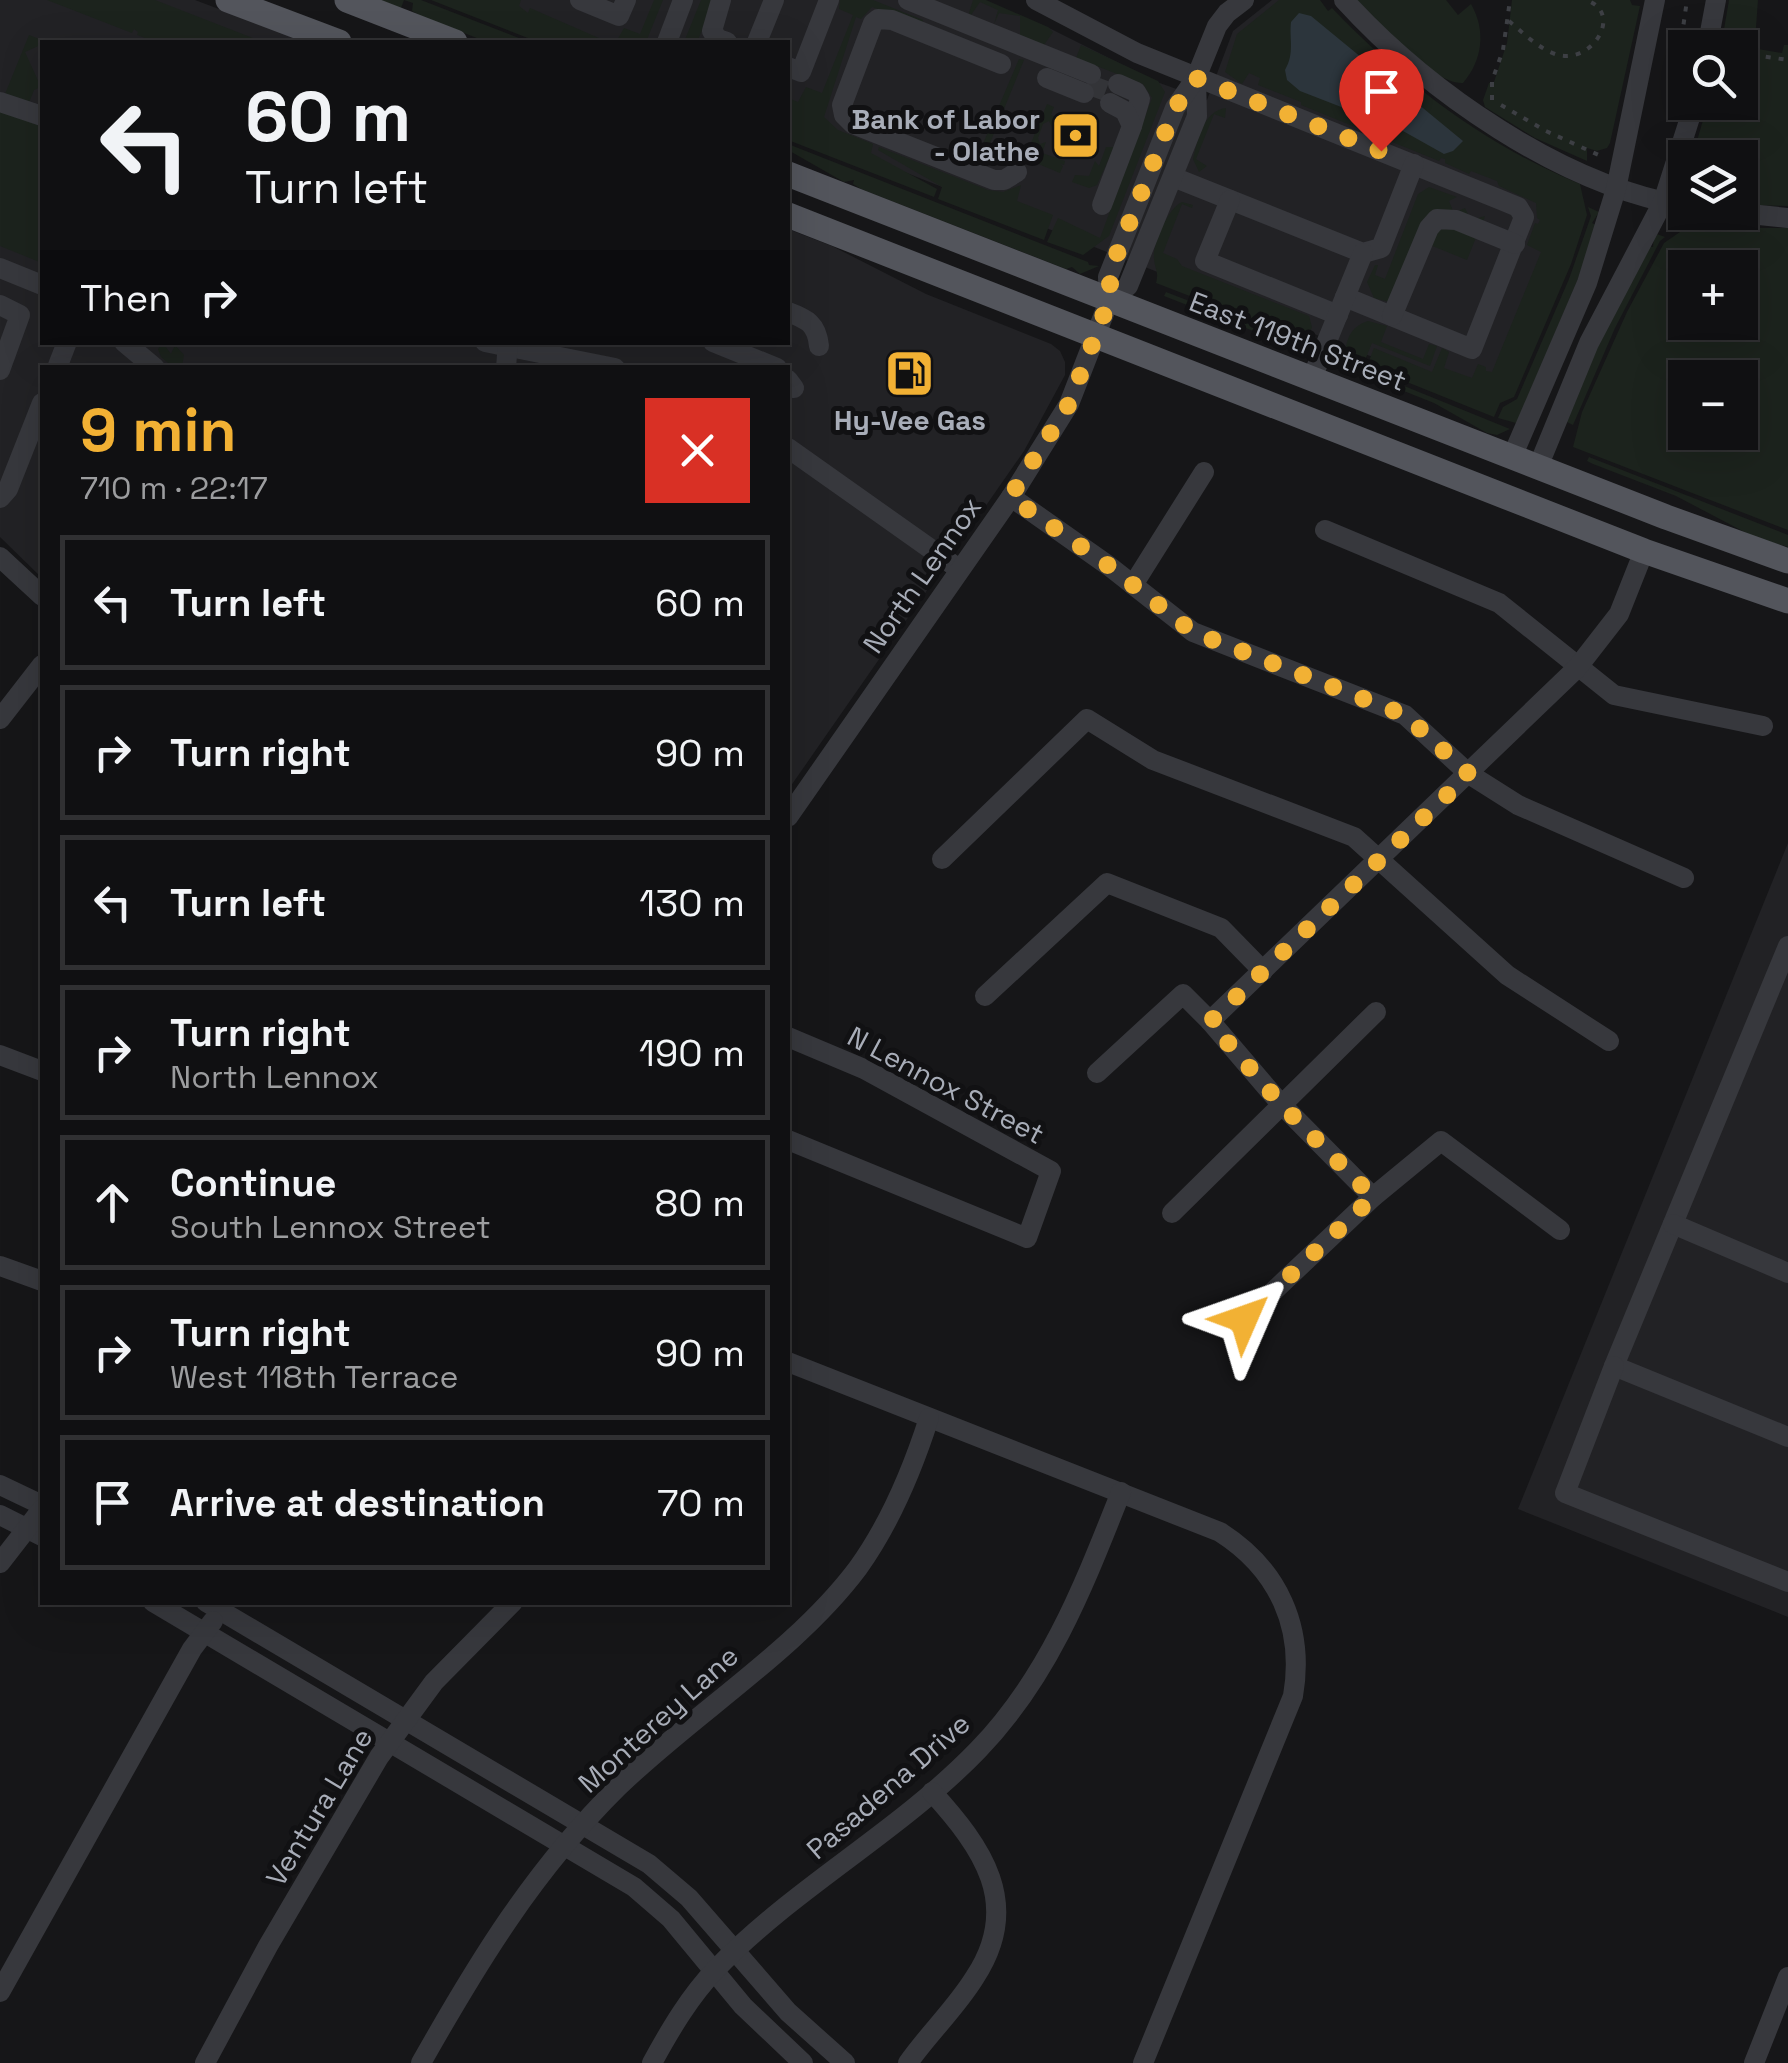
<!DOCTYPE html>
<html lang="en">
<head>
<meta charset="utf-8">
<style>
  body { margin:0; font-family:"Space Grotesk",sans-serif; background:#1e1e20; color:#f1f3f6; height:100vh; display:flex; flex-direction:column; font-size:38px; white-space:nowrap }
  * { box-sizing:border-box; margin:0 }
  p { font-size:32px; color:#9c9d9f }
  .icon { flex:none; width:55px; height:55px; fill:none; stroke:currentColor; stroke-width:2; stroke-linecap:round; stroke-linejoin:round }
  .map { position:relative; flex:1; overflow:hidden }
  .panel { position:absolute; left:40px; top:365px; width:750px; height:1240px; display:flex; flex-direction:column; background:#101012; border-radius:0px; box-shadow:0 10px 40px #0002,0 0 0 2px #303032 }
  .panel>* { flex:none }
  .banner { position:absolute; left:40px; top:40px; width:750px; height:305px; border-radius:0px; box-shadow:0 10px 40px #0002,0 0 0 2px #303032; background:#101012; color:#f1f3f6; overflow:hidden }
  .fabs { position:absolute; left:1668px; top:30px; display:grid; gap:20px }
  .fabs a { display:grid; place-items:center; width:90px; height:90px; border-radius:0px; background:#101012; box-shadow:0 10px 40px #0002,0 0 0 2px #303032; font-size:50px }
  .pin { position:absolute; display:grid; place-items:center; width:85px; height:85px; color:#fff; margin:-102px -42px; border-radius:50% 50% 50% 0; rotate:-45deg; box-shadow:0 0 10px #0007 }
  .pin .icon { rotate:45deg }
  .me { position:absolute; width:110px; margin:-55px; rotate:47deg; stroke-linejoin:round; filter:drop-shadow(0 0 8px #0008) }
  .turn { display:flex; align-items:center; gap:35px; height:210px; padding:0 40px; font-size:45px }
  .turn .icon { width:130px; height:130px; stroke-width:2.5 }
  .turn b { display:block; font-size:70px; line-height:85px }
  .then { display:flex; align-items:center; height:95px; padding:0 40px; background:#0003; gap:20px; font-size:38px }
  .round { display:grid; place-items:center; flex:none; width:105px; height:105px; border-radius:0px; background:#1e1e20 }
  .summary { display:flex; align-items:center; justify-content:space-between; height:170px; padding:0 40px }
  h1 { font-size:60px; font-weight:700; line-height:75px; color:#f2b134 }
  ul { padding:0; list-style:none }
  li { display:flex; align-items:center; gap:30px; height:135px; margin:0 20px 15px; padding:0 20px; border:5px solid #303032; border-radius:0px }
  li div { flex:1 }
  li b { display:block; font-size:38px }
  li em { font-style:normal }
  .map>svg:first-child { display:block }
</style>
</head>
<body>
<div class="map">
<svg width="1788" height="2063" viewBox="0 0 1788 2063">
  <rect width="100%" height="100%" fill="#161618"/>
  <g fill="#222225">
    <polygon points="0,0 195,0 306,42 42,42 42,342 788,342 788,229 832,246 926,294 1051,344 1060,351 1065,362 1065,375 1024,451 788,790 788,368 42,368 42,578 0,537"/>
    <polygon points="468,0 982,0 1047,27 1157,82 1207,100 1233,31 1272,0 1293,0 1532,188 1560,215 1484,401 788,126 788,42 577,42"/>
    <polygon points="1788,843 1788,1617 1518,1509"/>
  </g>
  <g fill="#1c231d" fill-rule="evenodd">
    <polygon points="47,0 155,0 263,42 156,42 137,35 138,32 134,29 132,33"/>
    <polygon points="380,0 421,0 529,42 487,42 421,16 412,11 413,3 404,0 401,8"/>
    <polygon points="431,0 521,0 519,6 528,13 530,8 608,42 538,42"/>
    <polygon points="654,0 663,0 646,42 616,42 624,28 640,34"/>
    <polygon points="701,0 715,0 697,42 684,42"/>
    <polygon points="840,0 873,0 923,20 922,25 872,7 861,19 856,17 824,117 838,130 873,144 871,153 937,189 934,197 788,140 788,98 798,102 806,87 822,93 853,15 839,9"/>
    <polygon points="973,0 986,0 1048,27 1053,32 1044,45 1020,35 1020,16 999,13 994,24 998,10 980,2 971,15 969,13"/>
    <path d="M1279 0H1320L1328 11 1332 8C1404 83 1483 144 1580 184L1587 215 1571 264 1514 397 1500 403 1494 417 1367 366 1374 348 1432 372 1442 348 1449 352 1444 368 1472 378 1478 364 1486 367V371L1492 372 1541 252 1527 245 1535 223 1538 224 1540 220 1537 218 1536 203 1499 186 1497 181 1471 171 1469 174 1445 163V159L1441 158 1439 161 1301 105V102L1258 85 1260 78 1249 73 1242 84 1225 72 1237 34Z"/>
    <path d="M1357 0H1446L1458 15 1471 4C1486 30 1483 60 1463 83 1433 85 1378 21 1357 0Z"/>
    <polygon points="1512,0 1630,0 1632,5 1640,6 1610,143 1607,148 1597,151 1587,148 1587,161 1535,138 1485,107 1483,100 1489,83 1494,82 1507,43"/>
    <polygon points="1729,0 1758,0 1755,41 1759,43 1758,49 1782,53 1784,45 1788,45 1788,206 1740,205 1740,158 1692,158 1708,103 1740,102 1740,48 1721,47"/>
    <polygon points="29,35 47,42 25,52 41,87 34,90 29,103 5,94"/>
    <polygon points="1081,45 1158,81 1165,92 1109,236 1083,255 1047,242 1058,218 1100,238 1152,98 1143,84 1076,58"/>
    <polygon points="1019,59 1024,60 981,165 977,158"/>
    <polygon points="1047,104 1054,107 1051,115 1056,117 1052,127 1049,121 1043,124 1038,138 1040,144 1046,142 1042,153 1065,161 1064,165 1060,164 1063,166 1060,173 1036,163 1033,150 1029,148"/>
    <path d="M1226 108 1225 118 1214 114 1196 159 1207 166 1199 172 1193 159C1198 139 1203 111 1226 108Z"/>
    <polygon points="0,109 42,126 42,263 0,246"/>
    <polygon points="788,144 1088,262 1089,265 1099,266 1080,274 1072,267 1066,269 861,189 853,184 854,180 844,182 788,150"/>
    <polygon points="879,147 988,190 1003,192 1021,185 1017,201 1053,215 1044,240 938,199 942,187 878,150"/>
    <polygon points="1106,147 1114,147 1097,185 1089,188 1072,182 1075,175 1089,176 1095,161 1099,166"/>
    <polygon points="1429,187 1457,197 1449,201 1454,213 1465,208 1471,220 1485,216 1482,225 1451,213 1389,302 1374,298 1367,282 1375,265 1378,265 1375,275 1385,279 1418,194"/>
    <path d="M1182 202 1193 205 1192 208 1182 204 1163 253 1177 259 1182 266 1309 316 1312 327 1306 341 1156 283C1159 272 1155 269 1154 259 1152 243 1169 207 1182 202Z"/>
    <polygon points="1588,207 1599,212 1592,223 1596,225 1578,279 1519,417 1516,423 1498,418 1503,407 1517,399 1569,279 1591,216"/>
    <path d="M1684 218 1737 228H1788V530L1573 447 1582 412 1627 312 1664 243 1680 232ZM1685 268H1740V322H1685ZM1685 378H1740V432H1685Z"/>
    <polygon points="1446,226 1477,235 1467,260 1430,245 1436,231"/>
    <polygon points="1654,233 1665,237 1660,241 1615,328 1573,425 1565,421 1585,372 1649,246 1653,247"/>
    <polygon points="1166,292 1291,340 1289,345 1164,296"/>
    <path d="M1368 321 1387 326 1381 342 1423 359 1429 344 1437 346 1430 366 1372 343 1363 365 1345 357C1346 341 1349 327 1368 321Z"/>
    <polygon points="163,343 171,354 175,345 184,355 182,366 173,367 161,357 158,349"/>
    <polygon points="1355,366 1510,429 1497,435 1487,433 1434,403 1371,378 1360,369 1353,371"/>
    <polygon points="1589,457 1788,535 1788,547 1754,537 1676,496 1593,464 1587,461"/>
  </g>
  <path fill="#2c353c" d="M1299 13 1311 16 1463 141 1453 151 1444 154 1403 131 1300 91 1287 80 1285 70C1295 53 1289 39 1291 22Z"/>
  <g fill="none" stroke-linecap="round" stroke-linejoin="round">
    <polyline stroke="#333438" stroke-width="20" stroke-dasharray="20 10" stroke-linecap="butt" points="1087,84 1114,94"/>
    <g stroke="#3d3f44" stroke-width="4" stroke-dasharray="5 8" stroke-linecap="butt">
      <path d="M1509 21C1522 32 1538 48 1555 54 1591 67 1625 13 1586 0"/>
      <polyline points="1684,36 1682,35 1687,0"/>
      <polyline points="1740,53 1788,60"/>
      <polyline points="1492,100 1492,81 1503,50 1510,0"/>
      <polyline points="1501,105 1546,131 1603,157"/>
    </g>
    <g stroke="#37383d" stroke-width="20">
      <polyline points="580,0 619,16 626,0"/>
      <polyline points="721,0 712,31 718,39 727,42"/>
      <polyline points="908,0 1091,74"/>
      <polyline points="1036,0 1137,53 1501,200 1518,207 1524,217 1472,349 1345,297"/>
      <path d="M1344 0C1427 91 1561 185 1685 206"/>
      <polyline points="667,42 683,0"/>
      <polyline points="757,42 774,0"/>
      <polyline points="1707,48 1716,0"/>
      <polyline points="1001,64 892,20 878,19 873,23 842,105 844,115 853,124 994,180 1004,180 1017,172"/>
      <polyline points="788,67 801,72 829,0"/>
      <polyline points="1047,78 1084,93"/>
      <polyline points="1118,84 1136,92 1140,99 1132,126"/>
      <polyline points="0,102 42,116"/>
      <polyline points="1173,177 1363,253 1381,248 1414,164"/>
      <polyline points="1230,200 1205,261 1338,315"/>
      <polyline points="1102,205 1132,126 1125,111 1110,103"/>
      <polyline points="1730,212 1788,218"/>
      <polyline points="0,268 42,285"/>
      <polyline points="1109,301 1128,286 1197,116 1196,78"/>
      <polyline points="0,305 20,315 0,370"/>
      <path d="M788 312C807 319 817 324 819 346"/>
      <polyline points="1392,316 1429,228 1437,219 1456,220 1515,244"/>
      <polyline points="124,342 155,368"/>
      <polyline points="485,342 615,368"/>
      <polyline points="713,342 777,368"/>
      <polyline points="57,368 67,342"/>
      <polyline points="506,368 508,342"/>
      <polyline points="1312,378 1363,253"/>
      <polyline points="788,380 794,388"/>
      <polyline points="788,448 959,569"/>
      <polyline points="1512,457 1587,283 1616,189 1655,0"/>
      <polyline points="1538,467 1589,343 1663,202 1695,102"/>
      <polyline points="1011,497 1109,566 1193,632 1405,715 1469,774 1518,805 1684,878"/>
      <polyline points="0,498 8,489 42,403"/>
      <polyline points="1325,530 1499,603 1614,695 1763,726"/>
      <polyline points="0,557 42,596"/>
      <polyline points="1133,585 1204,472"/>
      <polyline points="0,719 42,665"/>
      <polyline points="788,817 1011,497 1069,404 1109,301 1108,277 1175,108 1196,78 1217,26 1227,13 1244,0"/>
      <polyline points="942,859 1087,719 1153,760 1354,837 1507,975 1609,1041"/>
      <polyline points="1788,946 1614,1366 1788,1437"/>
      <polyline points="985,996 1107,883 1221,928 1263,971"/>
      <polyline points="788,1037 864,1069 1051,1171 1027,1238 788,1140"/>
      <polyline points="0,1055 42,1071"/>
      <polyline points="1097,1073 1183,994 1210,1021"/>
      <polyline points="1373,1197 1280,1103 1210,1021 1577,668 1619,614 1644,551"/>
      <polyline points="1172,1213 1376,1012"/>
      <polyline points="1673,1224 1788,1273"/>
      <polyline points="0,1266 42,1281"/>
      <polyline points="1244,1319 1373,1197 1441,1141 1560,1230"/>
      <path d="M788 1362 1220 1532C1278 1569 1305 1627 1293 1696L1143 2063"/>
      <polyline points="1614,1366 1565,1493 1788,1582"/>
      <polyline points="0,1485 42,1505"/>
      <polyline points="0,1515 42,1536"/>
      <polyline points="0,1563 42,1509"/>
      <polyline points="153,1602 634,1887 671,1919 743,2006 803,2063"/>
      <polyline points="206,1602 649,1864 689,1898 788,2012 845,2063"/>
      <polyline points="0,1992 192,1649 213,1621"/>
      <polyline points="205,2063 268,1946 379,1757 434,1682 513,1602"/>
      <path d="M421 2063C478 1962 534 1870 618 1787 693 1714 796 1651 858 1568 891 1522 912 1471 929 1418"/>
      <path d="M652 2063C670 2030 690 1996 716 1969 795 1887 899 1832 978 1750 1049 1677 1084 1585 1121 1492"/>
      <path d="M908 2063C929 2033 956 2008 975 1977 1023 1904 982 1847 932 1792"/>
      <polyline points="1754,2063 1788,1977"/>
    </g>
    <g stroke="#53555c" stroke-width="25">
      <polyline points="228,0 339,42"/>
      <polyline points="347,0 455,42"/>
      <polyline points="788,174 1666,517 1788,561"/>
      <polyline points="788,215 1644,551 1788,601"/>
    </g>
  </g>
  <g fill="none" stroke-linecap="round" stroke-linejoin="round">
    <polyline stroke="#f2b134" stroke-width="18" stroke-dasharray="0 32.4" points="1244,1319 1373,1197 1280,1103 1210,1022 1469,774 1405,715 1193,632 1109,566 1010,497 1069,404 1109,301 1111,269 1175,108 1196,78 1381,151"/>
  </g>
  <defs>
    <symbol id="bank-square" viewBox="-11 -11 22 22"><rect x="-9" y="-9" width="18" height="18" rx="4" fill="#f2b134" stroke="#111113"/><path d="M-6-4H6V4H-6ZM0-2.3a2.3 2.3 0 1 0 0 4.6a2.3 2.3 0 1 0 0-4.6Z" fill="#111"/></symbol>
    <symbol id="fuel-square" viewBox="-11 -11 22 22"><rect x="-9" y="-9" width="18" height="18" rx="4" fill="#f2b134" stroke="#111113"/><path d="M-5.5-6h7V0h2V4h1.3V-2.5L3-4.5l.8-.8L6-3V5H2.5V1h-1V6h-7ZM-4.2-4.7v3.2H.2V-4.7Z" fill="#111"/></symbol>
  </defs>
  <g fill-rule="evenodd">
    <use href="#bank-square" x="1048" y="108" width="55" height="55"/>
    <use href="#fuel-square" x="882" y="346" width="55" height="55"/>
  </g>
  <g text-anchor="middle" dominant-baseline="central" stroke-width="10" stroke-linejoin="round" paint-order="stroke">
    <g font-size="28" font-weight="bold" fill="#a8adb8" stroke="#111113" text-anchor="end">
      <text x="1040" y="119">Bank of Labor<tspan x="1040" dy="32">- Olathe</tspan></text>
      <text x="910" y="420" text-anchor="middle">Hy-Vee Gas</text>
    </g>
    <g font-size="28" fill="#a8adb8" stroke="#111113">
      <text transform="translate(1298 341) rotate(21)">East 119th Street</text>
      <text transform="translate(922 575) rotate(-55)">North Lennox</text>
      <text transform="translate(946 1085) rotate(28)">N Lennox Street</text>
      <text transform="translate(658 1719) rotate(-42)">Monterey Lane</text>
      <text transform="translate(888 1786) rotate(-41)">Pasadena Drive</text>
      <text transform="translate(319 1807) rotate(-59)">Ventura Lane</text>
    </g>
  </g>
</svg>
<div class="fabs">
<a><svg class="icon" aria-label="search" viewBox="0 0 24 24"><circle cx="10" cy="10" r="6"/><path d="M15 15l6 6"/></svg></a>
<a><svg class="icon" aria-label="layers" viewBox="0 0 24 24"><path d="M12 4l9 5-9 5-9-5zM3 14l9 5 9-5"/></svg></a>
<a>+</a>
<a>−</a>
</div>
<div class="pin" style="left:1381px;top:151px;background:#d93025"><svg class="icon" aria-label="arrive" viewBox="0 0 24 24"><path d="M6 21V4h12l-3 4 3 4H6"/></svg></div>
<svg class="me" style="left:1244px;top:1319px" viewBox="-20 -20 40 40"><path d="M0-17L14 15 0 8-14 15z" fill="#f2b134" stroke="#fff" stroke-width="4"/></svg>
<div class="banner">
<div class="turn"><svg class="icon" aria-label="left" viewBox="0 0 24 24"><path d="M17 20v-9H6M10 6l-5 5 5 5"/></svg><div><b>60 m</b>Turn left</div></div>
<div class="then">Then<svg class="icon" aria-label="right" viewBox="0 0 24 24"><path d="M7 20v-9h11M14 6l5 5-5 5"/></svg></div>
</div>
<section class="panel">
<div class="summary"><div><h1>9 min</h1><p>710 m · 22:17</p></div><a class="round" style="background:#d93025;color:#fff"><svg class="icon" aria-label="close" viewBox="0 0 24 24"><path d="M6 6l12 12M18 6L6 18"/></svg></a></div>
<ul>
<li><svg class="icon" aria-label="left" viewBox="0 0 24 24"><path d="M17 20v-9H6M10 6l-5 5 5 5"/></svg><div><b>Turn left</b></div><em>60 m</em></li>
<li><svg class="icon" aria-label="right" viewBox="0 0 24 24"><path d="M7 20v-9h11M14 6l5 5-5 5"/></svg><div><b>Turn right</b></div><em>90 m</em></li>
<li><svg class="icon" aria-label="left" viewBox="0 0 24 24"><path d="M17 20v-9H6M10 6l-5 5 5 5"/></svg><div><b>Turn left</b></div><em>130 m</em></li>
<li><svg class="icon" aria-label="right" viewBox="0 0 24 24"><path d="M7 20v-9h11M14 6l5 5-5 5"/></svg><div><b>Turn right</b><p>North Lennox</p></div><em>190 m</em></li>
<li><svg class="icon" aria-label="ahead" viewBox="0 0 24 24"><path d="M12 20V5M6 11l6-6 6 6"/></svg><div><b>Continue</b><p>South Lennox Street</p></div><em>80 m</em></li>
<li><svg class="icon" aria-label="right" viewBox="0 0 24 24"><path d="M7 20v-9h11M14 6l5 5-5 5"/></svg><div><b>Turn right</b><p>West 118th Terrace</p></div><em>90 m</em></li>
<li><svg class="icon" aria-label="arrive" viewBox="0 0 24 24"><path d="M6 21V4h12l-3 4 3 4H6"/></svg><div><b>Arrive at destination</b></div><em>70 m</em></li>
</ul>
</section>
</div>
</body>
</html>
